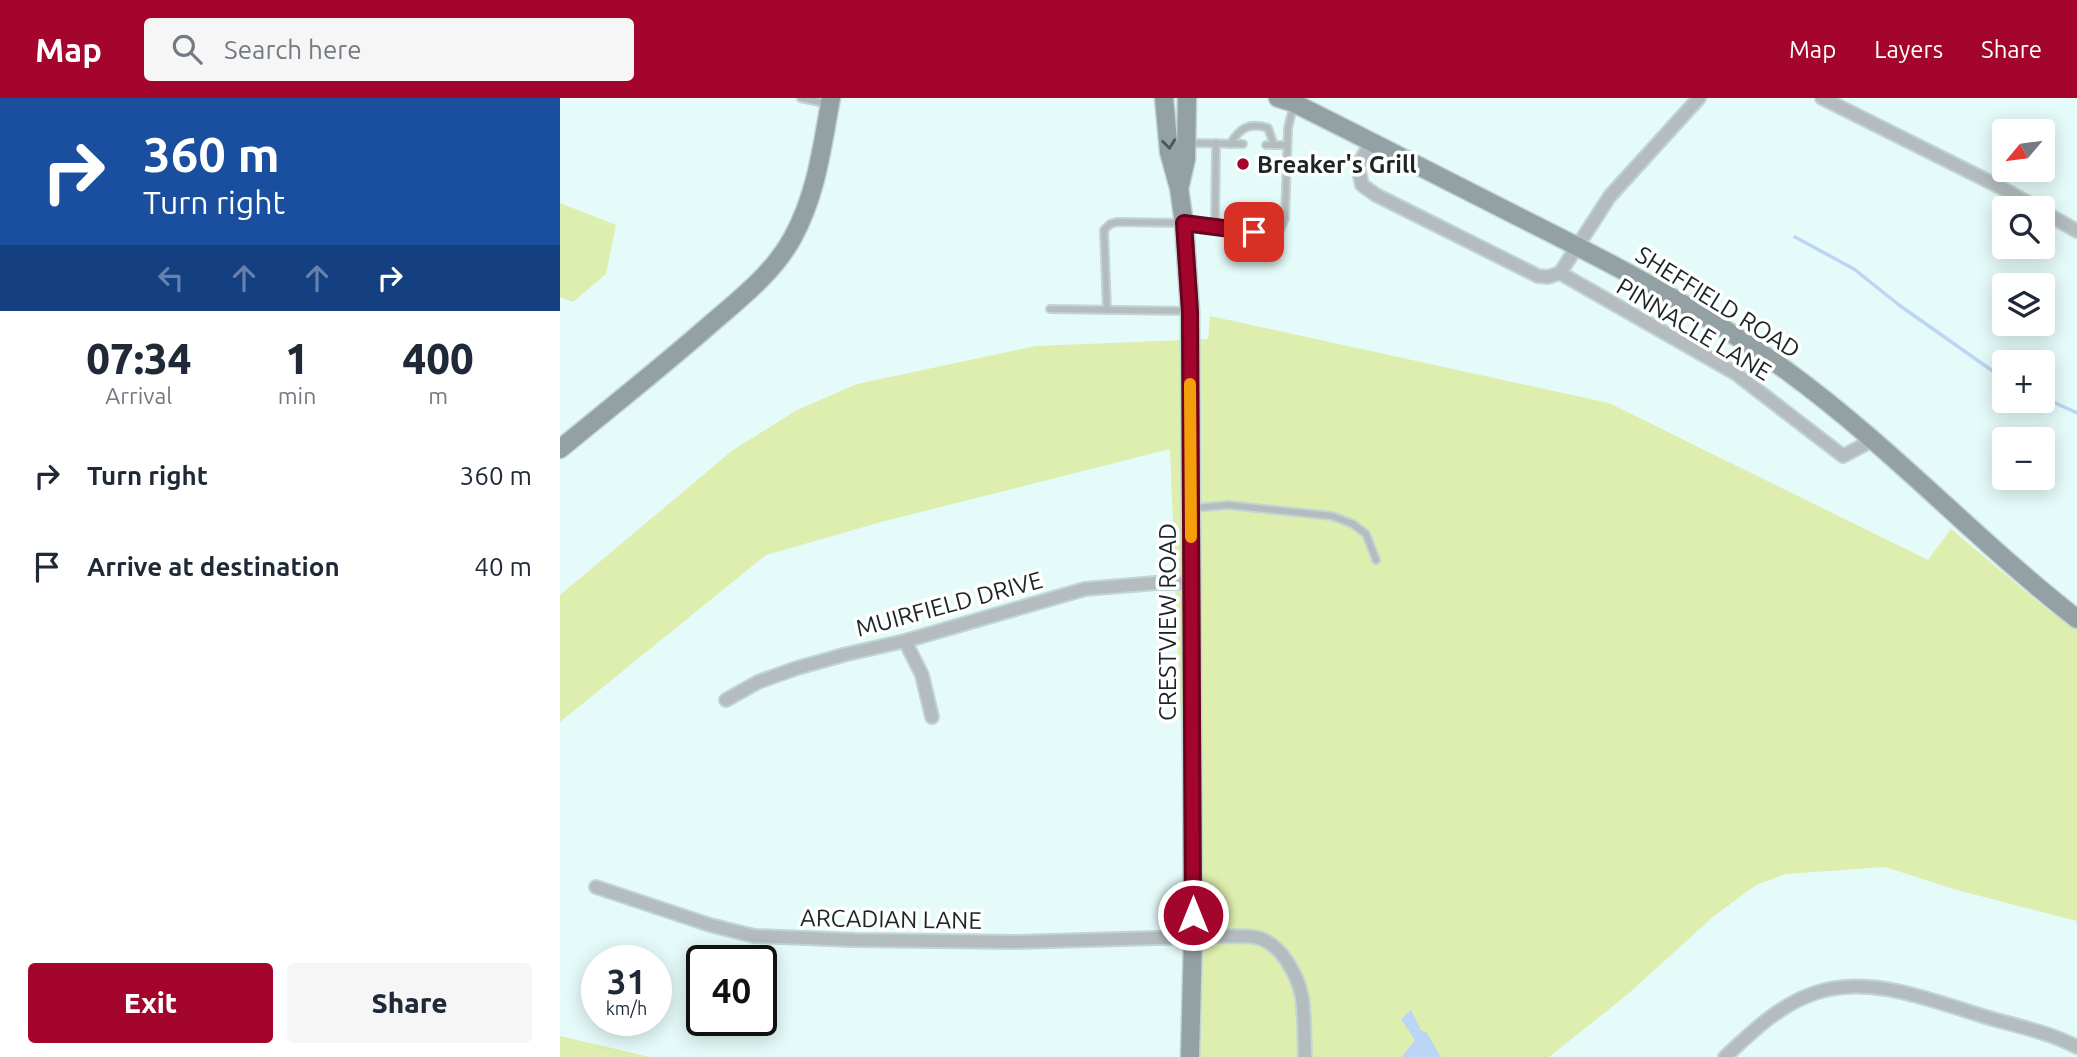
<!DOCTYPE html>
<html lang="en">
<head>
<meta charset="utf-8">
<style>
  body { margin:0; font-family:Ubuntu,sans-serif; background:#f6f6f7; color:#1f2937; height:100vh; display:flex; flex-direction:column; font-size:26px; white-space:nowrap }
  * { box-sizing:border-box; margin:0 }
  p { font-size:23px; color:#747a83 }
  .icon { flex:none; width:38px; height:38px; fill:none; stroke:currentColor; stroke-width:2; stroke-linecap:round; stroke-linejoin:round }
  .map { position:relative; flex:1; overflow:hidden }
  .panel { display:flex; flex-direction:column; background:#fff; width:560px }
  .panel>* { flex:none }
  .guide { background:#1a4fa0; color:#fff; overflow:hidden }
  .needle { width:46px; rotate:241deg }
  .controls { position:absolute; left:1432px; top:21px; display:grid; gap:14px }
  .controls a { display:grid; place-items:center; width:63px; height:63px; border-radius:7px; background:#fff; box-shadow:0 4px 18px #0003; font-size:35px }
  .speed { position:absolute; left:21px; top:847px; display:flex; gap:14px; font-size:35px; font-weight:700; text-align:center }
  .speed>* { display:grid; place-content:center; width:91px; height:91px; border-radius:50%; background:#fff; box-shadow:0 4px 18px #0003; line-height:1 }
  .speed small { font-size:18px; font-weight:400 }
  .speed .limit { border:4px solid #111; border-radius:10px; background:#fff; color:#111 }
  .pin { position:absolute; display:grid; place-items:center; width:60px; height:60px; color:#fff; margin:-30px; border-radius:14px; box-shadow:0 4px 10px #0006 }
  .me { position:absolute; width:77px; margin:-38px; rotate:0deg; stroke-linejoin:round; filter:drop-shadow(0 0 5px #0008) }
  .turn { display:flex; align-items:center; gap:24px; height:147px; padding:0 28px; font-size:32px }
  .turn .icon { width:91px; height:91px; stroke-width:2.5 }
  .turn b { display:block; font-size:49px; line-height:60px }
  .lanes { display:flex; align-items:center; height:66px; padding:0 28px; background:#0003; justify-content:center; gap:35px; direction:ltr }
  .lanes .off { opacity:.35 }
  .eta { display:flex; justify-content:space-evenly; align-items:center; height:119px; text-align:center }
  .eta b { font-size:42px; font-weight:800; line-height:49px }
  .primary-button { display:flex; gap:14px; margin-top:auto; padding:14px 28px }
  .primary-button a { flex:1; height:80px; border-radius:7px; background:#a3052c; color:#fff; font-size:28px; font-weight:800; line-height:80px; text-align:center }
  .primary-button a+a { background:#f6f6f7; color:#1f2937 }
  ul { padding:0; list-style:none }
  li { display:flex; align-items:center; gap:21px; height:91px; padding:0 28px }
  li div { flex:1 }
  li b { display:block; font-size:26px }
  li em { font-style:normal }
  header { display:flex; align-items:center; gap:42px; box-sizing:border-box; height:98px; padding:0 35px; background:#a3052c; color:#fff }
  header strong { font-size:33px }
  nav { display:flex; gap:38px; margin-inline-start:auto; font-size:24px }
  .search { width:490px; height:63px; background:#f6f6f7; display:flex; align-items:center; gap:18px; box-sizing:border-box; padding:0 24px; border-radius:7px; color:#747a83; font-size:26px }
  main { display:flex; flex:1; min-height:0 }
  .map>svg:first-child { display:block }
</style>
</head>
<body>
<header>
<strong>Map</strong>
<div class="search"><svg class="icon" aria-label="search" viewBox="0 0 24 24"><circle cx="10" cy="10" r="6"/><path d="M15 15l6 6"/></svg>Search here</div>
<nav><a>Map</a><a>Layers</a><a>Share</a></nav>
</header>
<main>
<section class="panel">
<div class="guide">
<div class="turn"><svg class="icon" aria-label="right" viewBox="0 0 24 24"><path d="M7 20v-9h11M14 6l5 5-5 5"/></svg><div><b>360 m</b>Turn right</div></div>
<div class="lanes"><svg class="icon off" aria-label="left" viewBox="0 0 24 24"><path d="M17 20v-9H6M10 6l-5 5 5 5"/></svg><svg class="icon off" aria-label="ahead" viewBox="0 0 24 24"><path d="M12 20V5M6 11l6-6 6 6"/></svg><svg class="icon off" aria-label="ahead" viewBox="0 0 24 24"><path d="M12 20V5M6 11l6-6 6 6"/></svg><svg class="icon" aria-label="right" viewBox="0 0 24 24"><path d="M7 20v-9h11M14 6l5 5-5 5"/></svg></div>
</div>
<div class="eta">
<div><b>07:34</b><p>Arrival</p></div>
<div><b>1</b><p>min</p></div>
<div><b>400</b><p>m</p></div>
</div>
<ul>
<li><svg class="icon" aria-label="right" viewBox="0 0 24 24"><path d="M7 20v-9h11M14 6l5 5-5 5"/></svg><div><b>Turn right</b></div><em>360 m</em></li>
<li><svg class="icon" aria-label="arrive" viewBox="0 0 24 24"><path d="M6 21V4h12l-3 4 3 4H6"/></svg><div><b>Arrive at destination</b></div><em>40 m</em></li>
</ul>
<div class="primary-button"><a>Exit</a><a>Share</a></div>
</section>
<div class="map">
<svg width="1517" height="959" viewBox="0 0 1517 959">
  <rect width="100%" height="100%" fill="#e5fbf9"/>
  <g fill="#deeeae">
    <polygon points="0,105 56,127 46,176 13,204 0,199"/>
    <polygon points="650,218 1049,305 1368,462 1391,431 1489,513 1517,532 1517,823 1397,792 1325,769 1226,776 1196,787 1154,818 1068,896 989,959 623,959 624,704 610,351 321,424 206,457 0,624 0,497 173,352 237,312 297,286 476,248 648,241"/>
    <polygon points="0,938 90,959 0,959"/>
  </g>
  <polygon fill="#bbd5f5" points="851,912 861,932 867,935 881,959 842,959 855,942 841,921"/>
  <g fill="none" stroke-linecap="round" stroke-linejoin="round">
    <g stroke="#bbd5f5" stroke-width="3.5">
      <polyline points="1235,139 1294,171 1339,207 1444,281"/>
      <polyline points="1482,299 1517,315"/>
    </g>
    <defs>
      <g id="lane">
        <polyline points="241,0 268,6"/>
        <polyline points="629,45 683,46"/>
        <path d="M670 46C680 30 689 24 708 30L714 47"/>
        <polyline points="706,47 727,47"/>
        <polyline points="655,130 656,45"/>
        <polyline points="490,211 628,213"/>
        <polyline points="547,212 544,132 550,126 557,124 624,125 675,133 719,135 725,120 728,30 734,6"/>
        <polyline points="635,410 668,407 772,418 793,426 806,436 816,462"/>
      </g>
      <g id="street">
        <polyline points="1262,0 1438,88 1477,110"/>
        <polyline points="811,44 798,68 802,87 816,97 978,178 988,179 1000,175 1050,98 1139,0"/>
        <polyline points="1482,113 1517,133"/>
        <polyline points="1000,175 1175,275 1283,358 1313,342"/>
        <polyline points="345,543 362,577 372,619"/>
        <polyline points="166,602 198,584 237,570 287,556 345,543 525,491 596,485 631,485"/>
        <path d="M36 789 150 827 194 838 294 842 456 844 667 838C677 839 690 837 699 840 722 847 738 878 742 899 745 919 744 940 745 959"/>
        <path d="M1165 959C1192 934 1219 907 1255 895 1310 876 1373 903 1426 919 1456 928 1489 934 1517 949"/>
      </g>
      <g id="secondary">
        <polyline points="604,0 609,54 619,90 624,125 630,213 633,840 630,959"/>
        <path d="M718 0 734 5C810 43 886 82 961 120 1053 166 1144 213 1227 273 1330 348 1417 443 1517 521"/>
        <polyline points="620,87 626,61 627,0"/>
        <path d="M0 351C51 309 103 268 153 224 182 199 215 173 233 139 257 95 262 48 271 0"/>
      </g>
    </defs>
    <use href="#lane" stroke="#c1d5d3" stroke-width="10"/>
    <use href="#street" stroke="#c1d5d3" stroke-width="16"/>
    <use href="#secondary" stroke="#c1d5d3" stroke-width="21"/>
    <use href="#lane" stroke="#b4bcbf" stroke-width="6"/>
    <use href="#street" stroke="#b4bcbf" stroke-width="12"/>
    <use href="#secondary" stroke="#93a0a4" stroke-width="18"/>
  </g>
  <defs><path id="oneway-chevron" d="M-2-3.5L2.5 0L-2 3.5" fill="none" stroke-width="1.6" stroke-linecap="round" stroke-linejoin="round" transform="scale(1.75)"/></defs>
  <use stroke="#4d5758" href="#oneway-chevron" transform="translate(609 46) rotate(83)"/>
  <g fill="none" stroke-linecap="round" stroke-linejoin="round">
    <defs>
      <polyline id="route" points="633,817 630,214 624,125 694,134"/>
    </defs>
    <use href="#route" stroke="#6a031d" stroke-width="18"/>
    <use href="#route" stroke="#a3052c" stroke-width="12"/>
    <polyline stroke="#f59e0b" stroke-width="12" points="630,286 631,439"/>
  </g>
  <circle fill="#a3052c" stroke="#fff" stroke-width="2.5" cx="683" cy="66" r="7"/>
  <g text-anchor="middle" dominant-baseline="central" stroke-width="7" stroke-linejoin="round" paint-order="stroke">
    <g font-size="24" font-weight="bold" fill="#1e2625" stroke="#fff" text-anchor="start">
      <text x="697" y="66">Breaker's Grill</text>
    </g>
    <g font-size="24" fill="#1e2625" stroke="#fff">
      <text transform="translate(1158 204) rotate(32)">SHEFFIELD ROAD</text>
      <text transform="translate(1134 231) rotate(31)">PINNACLE LANE</text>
      <text transform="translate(389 506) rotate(-15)">MUIRFIELD DRIVE</text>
      <text transform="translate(607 524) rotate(-90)">CRESTVIEW ROAD</text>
      <text transform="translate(331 821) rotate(1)">ARCADIAN LANE</text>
    </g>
  </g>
</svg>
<div class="controls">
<a><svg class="needle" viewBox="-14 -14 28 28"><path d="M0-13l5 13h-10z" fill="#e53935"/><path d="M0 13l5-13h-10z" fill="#747a83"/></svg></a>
<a><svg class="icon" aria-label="search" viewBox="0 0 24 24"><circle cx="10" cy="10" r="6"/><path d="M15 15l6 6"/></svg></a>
<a><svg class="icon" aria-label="layers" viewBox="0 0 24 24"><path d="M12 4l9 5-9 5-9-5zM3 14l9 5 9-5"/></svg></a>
<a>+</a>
<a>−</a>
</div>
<div class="speed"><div>31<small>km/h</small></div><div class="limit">40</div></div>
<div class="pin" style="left:694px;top:134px;background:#d93025"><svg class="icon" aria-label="arrive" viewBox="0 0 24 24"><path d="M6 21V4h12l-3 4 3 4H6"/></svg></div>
<svg class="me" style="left:633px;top:817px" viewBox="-20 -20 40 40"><circle r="17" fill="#a3052c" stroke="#fff" stroke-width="3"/><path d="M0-11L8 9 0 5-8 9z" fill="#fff"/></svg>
</div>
</main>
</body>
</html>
